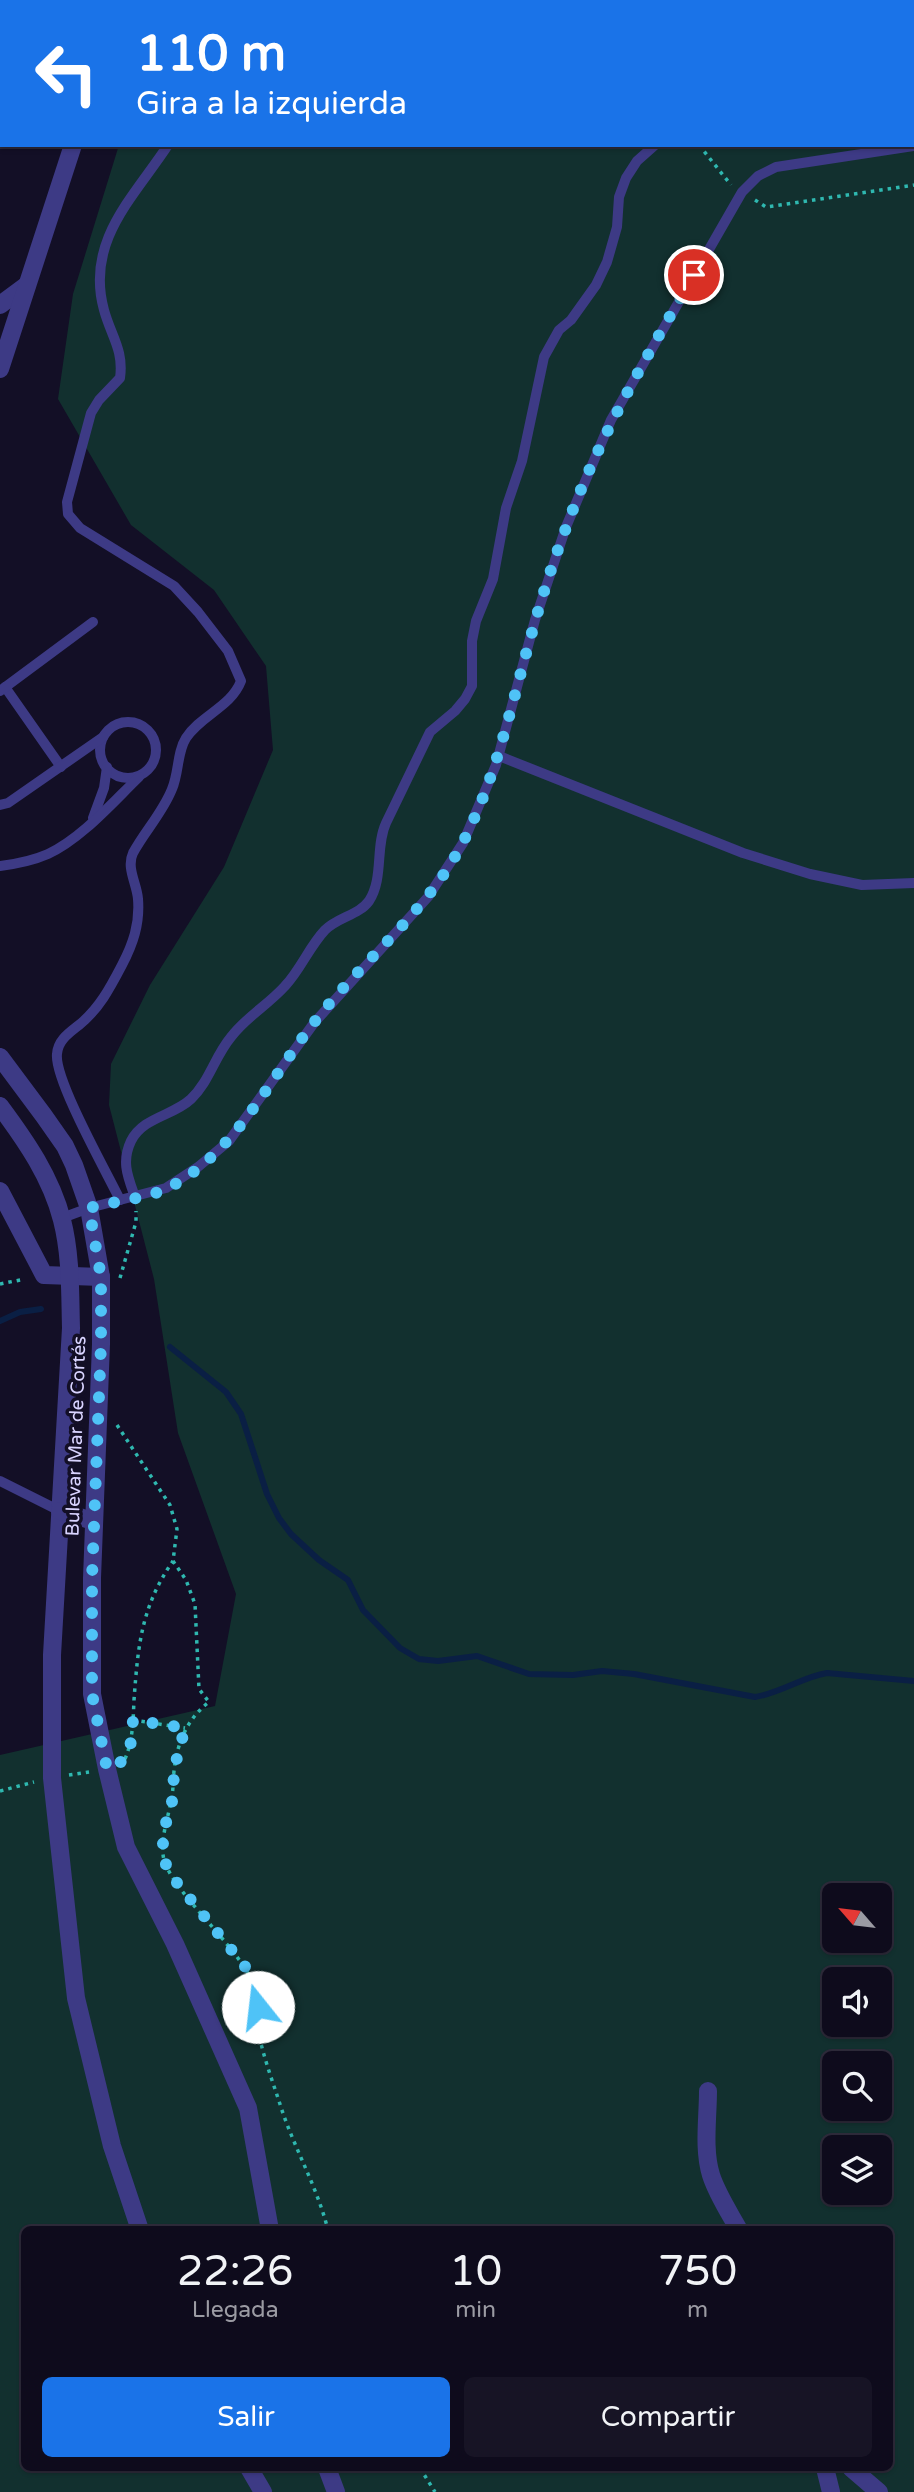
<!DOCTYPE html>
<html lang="es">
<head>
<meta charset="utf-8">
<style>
  body { margin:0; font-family:"Varela Round",sans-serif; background:#171425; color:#f1f3f6; height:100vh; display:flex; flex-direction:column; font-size:26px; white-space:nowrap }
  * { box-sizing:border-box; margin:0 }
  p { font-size:23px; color:#9b9ba3 }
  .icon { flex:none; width:38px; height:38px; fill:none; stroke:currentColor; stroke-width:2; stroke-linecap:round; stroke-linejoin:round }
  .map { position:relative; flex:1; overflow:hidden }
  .sheet { position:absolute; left:21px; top:2226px; width:872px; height:245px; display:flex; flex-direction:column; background:#0e0b1c; border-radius:10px; box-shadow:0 2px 5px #0004,0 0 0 2px #2e2b3b }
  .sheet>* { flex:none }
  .banner { position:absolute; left:0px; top:0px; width:915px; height:147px; box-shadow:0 2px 5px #0004,0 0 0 2px #2e2b3b; background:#1a73e8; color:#fff; overflow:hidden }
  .needle { width:46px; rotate:298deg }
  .buttons { position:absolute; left:822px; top:1883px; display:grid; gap:14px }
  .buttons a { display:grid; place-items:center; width:70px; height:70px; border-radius:10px; background:#0e0b1c; box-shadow:0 2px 5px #0004,0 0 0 2px #2e2b3b; font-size:35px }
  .pin { position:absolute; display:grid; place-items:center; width:60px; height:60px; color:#fff; margin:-30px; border:4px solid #fff; border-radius:50%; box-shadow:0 2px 7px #0007 }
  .me { position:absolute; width:77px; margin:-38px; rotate:344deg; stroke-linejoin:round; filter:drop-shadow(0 0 5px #0008) }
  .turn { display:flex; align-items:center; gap:24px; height:147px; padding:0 21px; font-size:32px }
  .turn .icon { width:91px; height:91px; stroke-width:2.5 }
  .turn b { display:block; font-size:49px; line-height:60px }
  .eta { display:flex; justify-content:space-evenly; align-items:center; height:119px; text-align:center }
  .eta b { font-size:42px; font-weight:600; line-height:49px }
  .button { display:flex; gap:14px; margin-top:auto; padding:14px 21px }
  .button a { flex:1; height:80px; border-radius:10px; background:#1a73e8; color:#fff; font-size:28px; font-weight:600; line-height:80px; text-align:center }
  .button a+a { background:#171425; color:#f1f3f6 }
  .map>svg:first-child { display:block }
</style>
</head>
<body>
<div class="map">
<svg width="914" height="2492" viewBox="0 0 914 2492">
  <rect width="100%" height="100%" fill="#130f26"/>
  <path fill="#12302f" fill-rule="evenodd" d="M187 0H914V2492H0V1755L215 1706 236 1594 178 1433 154 1279 109 1105 111 1064 150 985 224 867 273 750 266 666 214 590 131 525 58 399 73 294 119 145H914V2H185ZM835 1895H880V1941H835ZM835 1979H880V2025H835ZM835 2063H880V2109H835ZM835 2147H880V2193H835ZM24 2230H889V2468H24Z"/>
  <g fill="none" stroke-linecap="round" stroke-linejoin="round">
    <g stroke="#0a1f44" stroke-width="6">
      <polyline points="0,1321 20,1312 41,1309"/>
      <path d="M170 1347 226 1392 241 1414 267 1494 279 1518 291 1534 319 1560 348 1580 363 1610 400 1648 419 1659 438 1661 477 1656 529 1674 573 1675 602 1671 634 1674 755 1697C781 1693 802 1677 827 1673L914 1681"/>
    </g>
    <g stroke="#2fb8b0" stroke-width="3.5" stroke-dasharray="3.5 5" stroke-linecap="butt">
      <polyline points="585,0 587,2"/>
      <polyline points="699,145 731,185"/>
      <polyline points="755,200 766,207 914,185"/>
      <polyline points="120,1278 136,1222 136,1211"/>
      <polyline points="0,1284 25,1279"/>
      <path d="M117 1425 170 1505 177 1529 173 1561 186 1580 195 1604 199 1689 209 1702C182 1723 174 1753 173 1786 172 1809 161 1830 163 1854 165 1887 242 1948 255 1988 260 2003 255 2020 259 2035 264 2058 272 2080 279 2101 293 2147 316 2183 328 2230"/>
      <polyline points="133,1720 185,1728"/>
      <path d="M125 1759C133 1740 133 1721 134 1700 138 1646 141 1607 173 1561"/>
      <polyline points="69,1775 89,1772"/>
      <polyline points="0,1791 34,1782"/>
      <polyline points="420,2468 435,2492"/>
    </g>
    <g stroke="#3d3a85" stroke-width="10">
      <polyline points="203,2 205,0"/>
      <polyline points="776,2 806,0"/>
      <polyline points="5,687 61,767"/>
      <polyline points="0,691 93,622"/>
      <circle cx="128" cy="750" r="28"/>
      <polyline points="499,756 743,853 810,874 862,885 914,883"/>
      <polyline points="0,805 8,803 103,737"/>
      <polyline points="93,818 104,788 107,767"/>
      <path d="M0 866C16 864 32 861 48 854 81 839 113 802 139 777"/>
      <path d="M135 1197C128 1177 121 1162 131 1141 143 1117 173 1116 191 1099 209 1082 215 1056 231 1037 246 1017 268 1005 285 986 301 969 309 947 325 930 338 917 359 915 369 901 384 878 375 847 386 823L430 732 455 711 465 699 472 686V641L476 621 493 579 506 508 522 461 544 357 559 330 571 320 596 285 607 262 617 227 619 197 626 178 637 161 655 145"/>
      <path d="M120 1200C106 1171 54 1079 57 1054 58 1040 69 1033 79 1025 99 1009 110 988 122 965 133 944 140 924 138 899 137 884 126 868 133 853 145 831 163 812 172 789 179 773 177 752 186 738 201 715 231 707 241 681L228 651 198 612 174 586 80 528 68 514 67 502 91 413 99 400 120 378C124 350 111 336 104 310 85 241 134 197 168 145"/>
      <polyline points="62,1218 89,1208 166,1188 198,1167 229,1141 314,1023 428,897 463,843 496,765 535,620 566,527 611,420 742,192 758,176 776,167 914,146"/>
      <polyline points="0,1481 60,1511"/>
    </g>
    <g stroke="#3d3a85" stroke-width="18">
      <polyline points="0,305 27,285"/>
      <polyline points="0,1191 44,1275 101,1277"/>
      <path d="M708 2091C708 2118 703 2149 711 2175 717 2194 729 2212 739 2230"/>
      <polyline points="825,2468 831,2492"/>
      <polyline points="851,2468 879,2492"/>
    </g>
    <g stroke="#3d3a85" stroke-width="18">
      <polyline points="129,2 130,0"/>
      <polyline points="0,369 73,145"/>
      <polyline points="0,1057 44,1116 65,1146 74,1165 89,1208 101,1277 101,1344 92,1578 92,1694 107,1769 126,1847 175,1944 248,2108 270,2230"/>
      <path d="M0 1106C26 1141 51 1177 62 1220 71 1255 70 1292 71 1328L52 1655V1778L76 1998 112 2146 140 2230"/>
      <polyline points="60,1511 93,1521"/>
      <polyline points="249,2468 263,2492"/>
      <polyline points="327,2468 336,2492"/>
    </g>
  </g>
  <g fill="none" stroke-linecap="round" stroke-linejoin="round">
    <path stroke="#4fc3f7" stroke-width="12" stroke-dasharray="0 21.6" d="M258 2007 256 1989 247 1969 174 1879 162 1857 164 1830 173 1798 174 1769 185 1728 133 1720C131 1744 132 1761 107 1769L92 1694V1578L101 1344V1277L89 1208C114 1201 145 1199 168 1188 235 1153 268 1082 312 1025 360 962 427 913 463 842 499 772 513 696 535 622 544 590 554 559 566 528 598 439 646 357 694 275"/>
  </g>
  <g text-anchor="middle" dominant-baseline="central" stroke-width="7" stroke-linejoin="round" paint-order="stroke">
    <g font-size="19" fill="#d9d4ff" stroke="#130f26">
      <text transform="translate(76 1436) rotate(-88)">Bulevar Mar de Cortés</text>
    </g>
  </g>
</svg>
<div class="buttons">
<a><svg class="needle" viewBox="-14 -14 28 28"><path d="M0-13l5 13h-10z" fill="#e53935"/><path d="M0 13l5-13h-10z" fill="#9b9ba3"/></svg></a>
<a><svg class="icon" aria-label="sound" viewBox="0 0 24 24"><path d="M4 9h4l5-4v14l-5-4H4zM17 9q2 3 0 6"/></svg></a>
<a><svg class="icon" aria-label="search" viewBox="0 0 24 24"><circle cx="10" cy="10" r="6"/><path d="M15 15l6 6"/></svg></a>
<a><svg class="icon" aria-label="layers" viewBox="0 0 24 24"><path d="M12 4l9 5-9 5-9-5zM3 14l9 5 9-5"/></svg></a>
</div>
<div class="pin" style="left:694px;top:275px;background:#d93025"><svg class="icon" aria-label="arrive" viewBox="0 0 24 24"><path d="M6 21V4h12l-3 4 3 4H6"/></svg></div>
<svg class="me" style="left:258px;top:2007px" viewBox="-20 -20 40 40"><circle r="19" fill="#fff"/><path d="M0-13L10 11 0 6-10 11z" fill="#4fc3f7"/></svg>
<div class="banner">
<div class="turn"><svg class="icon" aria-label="left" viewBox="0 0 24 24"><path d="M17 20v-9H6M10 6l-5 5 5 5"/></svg><div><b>110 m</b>Gira a la izquierda</div></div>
</div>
<section class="sheet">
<div class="eta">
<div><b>22:26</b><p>Llegada</p></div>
<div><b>10</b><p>min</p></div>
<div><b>750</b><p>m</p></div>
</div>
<div class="button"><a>Salir</a><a>Compartir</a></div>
</section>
</div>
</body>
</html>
